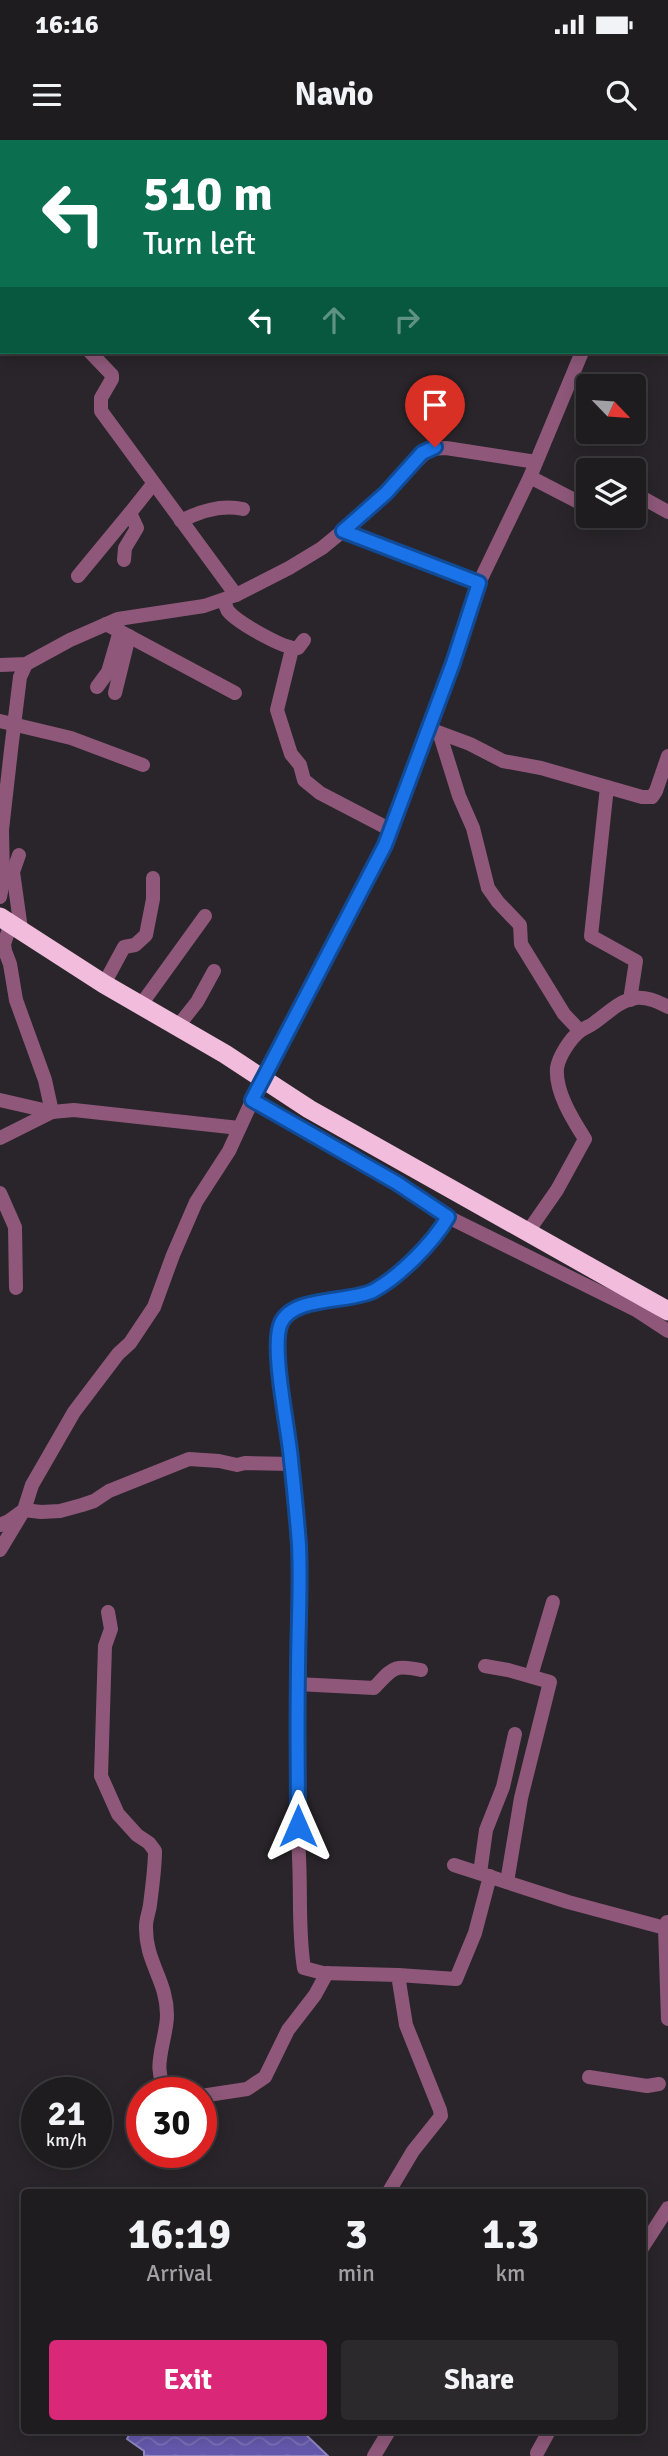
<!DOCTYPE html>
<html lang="en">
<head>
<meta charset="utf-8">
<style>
  body { margin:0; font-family:Signika,sans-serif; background:#2c292d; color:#f1f3f6; height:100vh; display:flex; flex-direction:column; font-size:26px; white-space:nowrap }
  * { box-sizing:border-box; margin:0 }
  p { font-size:23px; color:#a1a1a5 }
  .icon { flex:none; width:38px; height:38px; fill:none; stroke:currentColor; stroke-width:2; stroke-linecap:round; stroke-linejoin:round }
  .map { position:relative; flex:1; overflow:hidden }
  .drawer { position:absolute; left:21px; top:2049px; width:625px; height:245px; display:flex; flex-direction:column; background:#1f1c20; border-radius:7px; box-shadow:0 4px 18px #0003,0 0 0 2px #3c3a3e }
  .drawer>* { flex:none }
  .hud { position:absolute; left:0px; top:0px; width:668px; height:214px; box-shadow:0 4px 18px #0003,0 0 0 2px #3c3a3e; background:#0b6e4f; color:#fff; overflow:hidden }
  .needle { width:46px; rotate:115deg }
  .controls { position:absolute; left:576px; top:234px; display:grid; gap:14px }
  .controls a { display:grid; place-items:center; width:70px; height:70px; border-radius:7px; background:#1f1c20; box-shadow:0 4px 18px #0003,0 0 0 2px #3c3a3e; font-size:35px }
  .speed { position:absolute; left:21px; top:1937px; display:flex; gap:14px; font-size:35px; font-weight:700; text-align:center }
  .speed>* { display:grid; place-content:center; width:91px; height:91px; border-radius:50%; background:#1f1c20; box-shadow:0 4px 18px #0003,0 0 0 2px #3c3a3e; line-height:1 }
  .speed small { font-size:18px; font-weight:400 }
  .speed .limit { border:10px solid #d22; background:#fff; color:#111 }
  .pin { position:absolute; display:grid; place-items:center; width:60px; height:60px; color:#fff; margin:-72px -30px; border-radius:50% 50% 50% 0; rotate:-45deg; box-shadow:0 0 7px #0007 }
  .pin .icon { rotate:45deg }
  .me { position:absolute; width:77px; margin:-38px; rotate:0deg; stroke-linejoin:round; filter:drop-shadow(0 0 5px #0008) }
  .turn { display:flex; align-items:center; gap:24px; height:147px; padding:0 28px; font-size:32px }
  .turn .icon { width:91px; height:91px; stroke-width:2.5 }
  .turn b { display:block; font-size:49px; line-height:60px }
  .lanes { display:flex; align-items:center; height:66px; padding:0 28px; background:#0003; justify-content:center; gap:35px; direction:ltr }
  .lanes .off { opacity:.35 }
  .eta { display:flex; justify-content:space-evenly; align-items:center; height:119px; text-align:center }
  .eta b { font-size:42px; font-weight:700; line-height:49px }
  .action { display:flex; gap:14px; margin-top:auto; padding:14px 28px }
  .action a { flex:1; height:80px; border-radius:7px; background:#db2777; color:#fff; font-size:28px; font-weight:700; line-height:80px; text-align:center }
  .action a+a { background:#2c292d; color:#f1f3f6 }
  .status { display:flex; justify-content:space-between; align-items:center; height:49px; padding:0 35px; background:#1f1c20; direction:ltr }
  .status svg { height:19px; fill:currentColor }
  header { display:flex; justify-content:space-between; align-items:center; height:91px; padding:0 28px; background:#1f1c20; font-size:32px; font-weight:700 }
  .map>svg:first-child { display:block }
</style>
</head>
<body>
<div class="status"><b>16:16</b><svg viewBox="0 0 49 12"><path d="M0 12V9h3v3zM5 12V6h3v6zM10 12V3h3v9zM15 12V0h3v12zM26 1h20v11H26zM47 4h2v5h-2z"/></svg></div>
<header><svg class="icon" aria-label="menu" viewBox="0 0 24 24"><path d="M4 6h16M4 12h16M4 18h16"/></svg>Navio<svg class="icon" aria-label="search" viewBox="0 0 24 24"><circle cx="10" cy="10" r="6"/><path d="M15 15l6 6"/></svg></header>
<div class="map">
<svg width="668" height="2316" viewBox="0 0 668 2316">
  <defs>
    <pattern id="water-waves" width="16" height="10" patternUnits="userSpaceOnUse" patternTransform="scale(1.75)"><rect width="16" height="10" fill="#6459ad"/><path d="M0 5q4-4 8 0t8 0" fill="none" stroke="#7b71b9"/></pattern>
  </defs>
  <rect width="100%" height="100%" fill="#29252a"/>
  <polygon fill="url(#water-waves)" stroke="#9087c3" stroke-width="2" points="131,2291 302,2291 328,2316 144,2316 144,2311 127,2299"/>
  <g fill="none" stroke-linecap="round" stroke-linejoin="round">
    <g stroke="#8f587a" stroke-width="14">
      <polyline points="381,0 381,2"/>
      <polyline points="84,2 85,0"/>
      <polyline points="667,74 668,72"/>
      <polyline points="0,134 2,133"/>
      <polyline points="90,212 112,235 112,239 101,258 101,271 236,455"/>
      <polyline points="530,337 588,367"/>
      <polyline points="634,353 668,372"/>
      <path d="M181 381C200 371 221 364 243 369"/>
      <polyline points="343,391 479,443"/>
      <polyline points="124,420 125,408 137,388 130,373 153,344"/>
      <polyline points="78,436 130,373"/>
      <path d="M223 460C225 464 226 467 228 471 237 482 285 510 298 508L304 500"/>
      <polyline points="106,484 235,553"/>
      <polyline points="292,509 277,570 291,614 300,625 304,640 320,653 391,690"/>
      <polyline points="0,525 26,524 70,500 118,479 204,466 236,455 289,428 322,408 367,371 429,309 446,308 536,322"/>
      <polyline points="97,547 108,532 120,491"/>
      <polyline points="115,553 129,496"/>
      <polyline points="0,581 71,598 143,625"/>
      <polyline points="435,591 470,604 503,621 541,628 642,657 652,657 656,651 668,616"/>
      <polyline points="440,595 459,656 473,688 488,748 498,762 520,785 521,804 564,874 580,891"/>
      <polyline points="607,647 591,796 636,821 630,860"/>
      <polyline points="19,715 13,732 21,789"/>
      <polyline points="0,757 3,742 2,690 11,610 20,537 26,524"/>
      <polyline points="104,844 124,807 135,805 146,795 153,759 153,738"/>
      <polyline points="140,866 205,776"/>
      <polyline points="178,886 197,862 214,831"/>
      <polyline points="0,960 52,972 74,970 239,988"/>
      <polyline points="252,960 397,1043 448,1077 636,1170 668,1191"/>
      <polyline points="0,998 52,972 45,940 16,860 10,824 5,811 4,804 11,783"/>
      <polyline points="0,1053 15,1087 16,1148"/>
      <path d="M527 1093 557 1050 585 999C573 980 555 952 557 928 559 916 570 899 580 891 584 888 590 886 594 883 607 874 620 860 636 858 647 857 659 862 668 867"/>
      <polyline points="0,1385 9,1381 24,1370 41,1372 60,1371 82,1365 94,1361 109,1351 189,1319 219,1321 237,1325 245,1323 292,1324"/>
      <polyline points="0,1410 24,1370 32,1345 74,1272 118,1214 130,1203 154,1167 173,1115 196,1062 229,1011 262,939 334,806 385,705 453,523 479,443 530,337 582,212"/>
      <path d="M108 1472 111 1489 105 1506 101 1636 118 1674 137 1695 149 1703 155 1711C155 1728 152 1748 150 1765 149 1772 146 1779 146 1786 145 1822 167 1840 167 1875 167 1901 148 1932 170 1953"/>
      <polyline points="485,1526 508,1530 550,1542 521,1658 507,1742"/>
      <polyline points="531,1536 553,1462"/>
      <path d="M297 1544 374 1548C393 1528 393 1524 421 1530"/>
      <polyline points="454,1725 568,1762 665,1788"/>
      <polyline points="480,1733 486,1690 503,1647 515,1594"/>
      <polyline points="667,1782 665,1788 668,1879"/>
      <polyline points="398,1835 456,1839 475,1793 490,1736"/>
      <polyline points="589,1937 647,1946 659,1944"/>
      <polyline points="201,1956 247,1949 265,1937 288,1890 315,1855 327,1833"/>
      <path d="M388 2053 413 2011 441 1976 440 1970 406 1885 398 1835 323 1833 304 1828C298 1792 301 1754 299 1717 295 1596 305 1472 294 1351 293 1334 291 1316 289 1298 286 1271 270 1207 281 1183 293 1157 349 1163 373 1151 399 1137 433 1103 448 1077"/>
      <polyline points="642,2108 668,2068"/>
      <polyline points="537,2313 549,2291"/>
      <polyline points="374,2316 389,2291"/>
    </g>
    <polyline stroke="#f2bcdc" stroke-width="19" points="0,777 104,844 225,914 309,969 668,1171"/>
  </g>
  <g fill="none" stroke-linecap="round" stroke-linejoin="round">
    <defs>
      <path id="route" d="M298 1686C298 1635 297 1584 298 1532 298 1490 301 1447 299 1405 297 1377 294 1348 291 1320 289 1291 270 1206 281 1183 293 1156 348 1163 373 1151 399 1137 433 1103 448 1077L397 1043 252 960 385 705 453 523 479 443 343 391 386 353 422 313 435 307"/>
    </defs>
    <use href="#route" stroke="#114b97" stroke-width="18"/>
    <use href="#route" stroke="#1a73e8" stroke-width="12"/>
  </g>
</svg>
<div class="controls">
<a><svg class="needle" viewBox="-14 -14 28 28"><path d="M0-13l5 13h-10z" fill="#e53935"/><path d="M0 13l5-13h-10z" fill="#a1a1a5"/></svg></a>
<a><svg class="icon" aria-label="layers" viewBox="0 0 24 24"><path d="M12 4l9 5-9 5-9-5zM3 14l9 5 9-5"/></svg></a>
</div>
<div class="speed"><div>21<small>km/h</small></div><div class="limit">30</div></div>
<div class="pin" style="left:435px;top:307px;background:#d93025"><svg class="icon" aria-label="arrive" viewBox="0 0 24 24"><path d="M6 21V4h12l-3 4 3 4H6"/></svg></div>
<svg class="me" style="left:298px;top:1686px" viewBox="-20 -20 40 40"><path d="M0-17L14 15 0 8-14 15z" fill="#1a73e8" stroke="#fff" stroke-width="4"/></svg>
<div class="hud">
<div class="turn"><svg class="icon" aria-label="left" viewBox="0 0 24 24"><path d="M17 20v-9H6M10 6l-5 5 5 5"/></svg><div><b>510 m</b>Turn left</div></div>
<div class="lanes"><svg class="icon" aria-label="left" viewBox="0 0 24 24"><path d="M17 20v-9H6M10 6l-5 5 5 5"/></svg><svg class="icon off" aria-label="ahead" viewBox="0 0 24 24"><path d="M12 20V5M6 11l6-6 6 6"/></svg><svg class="icon off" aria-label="right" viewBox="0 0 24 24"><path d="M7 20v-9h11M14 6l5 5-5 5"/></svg></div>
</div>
<section class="drawer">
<div class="eta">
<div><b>16:19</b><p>Arrival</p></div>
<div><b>3</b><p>min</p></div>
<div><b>1.3</b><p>km</p></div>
</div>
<div class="action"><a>Exit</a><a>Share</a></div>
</section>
</div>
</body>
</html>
